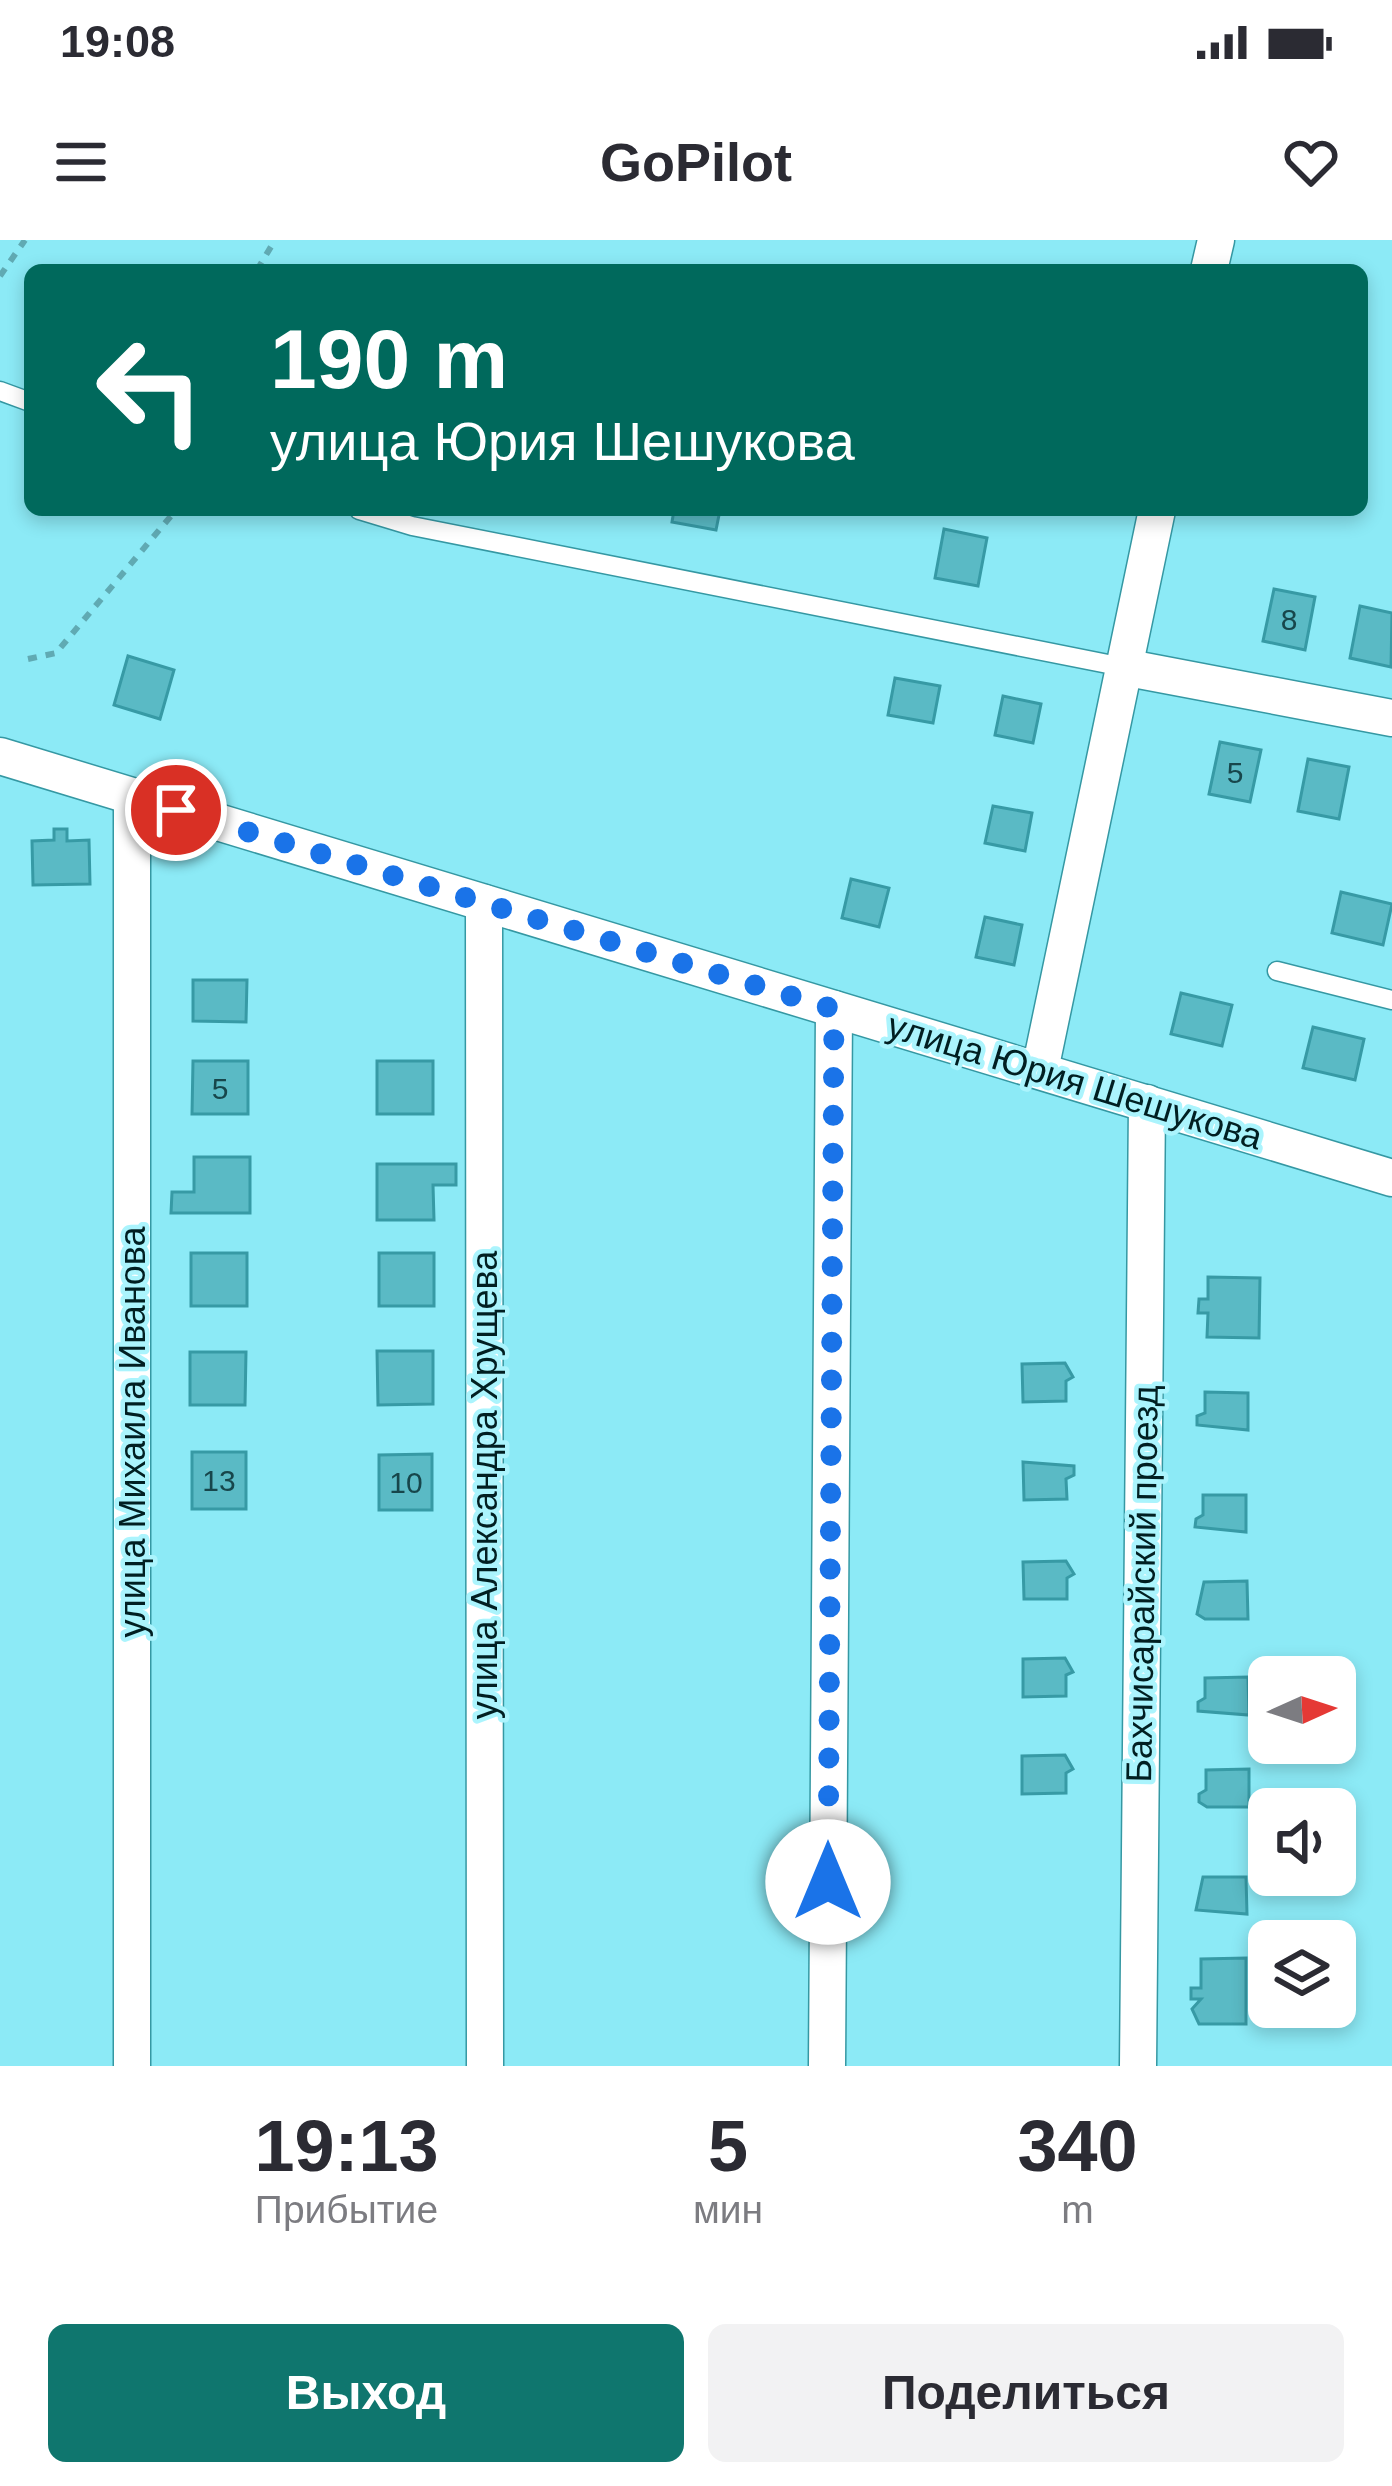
<!DOCTYPE html>
<html lang="ru">
<head>
<meta charset="utf-8">
<style>
  body { margin:0; font-family:Helvetica,sans-serif; background:#f2f2f3; color:#2b2b33; height:100vh; display:flex; flex-direction:column; font-size:45px; white-space:nowrap }
  * { box-sizing:border-box; margin:0 }
  p { font-size:39px; color:#7c7c81 }
  .icon { flex:none; width:66px; height:66px; fill:none; stroke:currentColor; stroke-width:2; stroke-linecap:round; stroke-linejoin:round }
  .map { position:relative; height:1826px; overflow:hidden }
  .drawer { display:flex; flex-direction:column; background:#fff; flex:1 }
  .drawer>* { flex:none }
  .banner { position:absolute; left:24px; top:24px; width:1344px; height:252px; border-radius:18px; box-shadow:0 6px 18px #0003; background:#00695c; color:#fff; overflow:hidden }
  .needle { width:78px; rotate:87deg }
  .buttons { position:absolute; left:1248px; top:1416px; display:grid; gap:24px }
  .buttons a { display:grid; place-items:center; width:108px; height:108px; border-radius:18px; background:#fff; box-shadow:0 6px 18px #0003; font-size:60px }
  .pin { position:absolute; display:grid; place-items:center; width:102px; height:102px; color:#fff; margin:-51px; border:6px solid #fff; border-radius:50%; box-shadow:0 3px 12px #0007 }
  .me { position:absolute; width:132px; margin:-66px; rotate:0deg; stroke-linejoin:round; filter:drop-shadow(0 0 9px #0008) }
  .turn { display:flex; align-items:center; gap:42px; height:252px; padding:0 48px; font-size:54px }
  .turn .icon { width:156px; height:156px; stroke-width:2.5 }
  .turn b { display:block; font-size:84px; line-height:102px }
  .eta { display:flex; justify-content:space-evenly; align-items:center; height:204px; text-align:center }
  .eta b { font-size:72px; font-weight:700; line-height:84px }
  .primary-button { display:flex; gap:24px; margin-top:auto; padding:24px 48px }
  .primary-button a { flex:1; height:138px; border-radius:18px; background:#0f766e; color:#fff; font-size:48px; font-weight:700; line-height:138px; text-align:center }
  .primary-button a+a { background:#f2f2f3; color:#2b2b33 }
  .status { display:flex; justify-content:space-between; align-items:center; height:84px; padding:0 60px; background:#fff; direction:ltr }
  .status svg { height:33px; fill:currentColor }
  header { display:flex; justify-content:space-between; align-items:center; height:156px; padding:0 48px; background:#fff; font-size:54px; font-weight:700 }
  .map>svg:first-child { display:block }
</style>
</head>
<body>
<div class="status"><b>19:08</b><svg viewBox="0 0 49 12"><path d="M0 12V9h3v3zM5 12V6h3v6zM10 12V3h3v9zM15 12V0h3v12zM26 1h20v11H26zM47 4h2v5h-2z"/></svg></div>
<header><svg class="icon" aria-label="menu" viewBox="0 0 24 24"><path d="M4 6h16M4 12h16M4 18h16"/></svg>GoPilot<svg class="icon" aria-label="heart" viewBox="0 0 24 24"><path d="M12 20l-8-8c-3-5 5-10 8-4 3-6 11-1 8 4z"/></svg></header>
<div class="map">
<svg width="1392" height="1826" viewBox="0 0 1392 1826">
  <rect width="100%" height="100%" fill="#8ceaf6"/>
  <g fill="#5abac5" stroke="#379aa5" stroke-width="3">
    <polygon points="674,270 720,270 716,290 672,282"/>
    <polygon points="944,289 987,298 978,346 935,338"/>
    <polygon points="1274,349 1315,357 1305,410 1263,401"/>
    <polygon points="1360,366 1392,373 1391,427 1350,418"/>
    <polygon points="128,416 174,430 160,479 114,465"/>
    <polygon points="895,438 940,446 933,483 888,475"/>
    <polygon points="1003,456 1041,464 1033,503 995,495"/>
    <polygon points="1220,502 1261,510 1250,562 1209,554"/>
    <polygon points="1308,519 1349,527 1339,579 1298,571"/>
    <polygon points="993,566 1032,573 1025,611 985,603"/>
    <polygon points="54,589 67,589 67,601 89,600 90,644 33,645 32,601 54,600"/>
    <polygon points="851,639 889,648 879,687 842,678"/>
    <polygon points="1341,652 1392,664 1383,705 1332,693"/>
    <polygon points="985,677 1022,685 1014,725 976,717"/>
    <polygon points="193,740 247,740 246,782 193,781"/>
    <polygon points="1181,753 1232,765 1222,806 1171,794"/>
    <polygon points="1313,787 1364,799 1355,840 1303,828"/>
    <polygon points="193,821 248,821 248,874 192,874"/>
    <rect x="377" y="821" width="56" height="53"/>
    <polygon points="194,917 250,917 250,973 171,973 172,952 194,952"/>
    <polygon points="377,924 456,924 456,945 433,945 434,980 377,980"/>
    <rect x="191" y="1013" width="56" height="53"/>
    <rect x="379" y="1013" width="55" height="53"/>
    <polygon points="1208,1037 1260,1038 1259,1098 1207,1097 1208,1073 1198,1073 1199,1059 1208,1059"/>
    <polygon points="377,1111 433,1111 433,1164 378,1165"/>
    <polygon points="190,1112 246,1112 245,1165 190,1165"/>
    <polygon points="1065,1123 1073,1137 1066,1141 1066,1161 1023,1162 1022,1124"/>
    <polygon points="1205,1152 1248,1153 1248,1190 1197,1185 1197,1176 1205,1173"/>
    <rect x="192" y="1212" width="54" height="57"/>
    <polygon points="432,1214 432,1270 379,1270 379,1215"/>
    <polygon points="1023,1222 1074,1226 1074,1235 1066,1239 1067,1259 1024,1260"/>
    <polygon points="1203,1255 1246,1255 1246,1292 1195,1287 1196,1279 1203,1275"/>
    <polygon points="1066,1321 1074,1334 1067,1338 1067,1359 1024,1359 1023,1322"/>
    <polygon points="1247,1341 1248,1379 1205,1379 1197,1374 1204,1342"/>
    <polygon points="1065,1418 1073,1432 1066,1435 1066,1456 1023,1457 1023,1419"/>
    <polygon points="1248,1437 1249,1475 1198,1471 1198,1462 1205,1458 1205,1438"/>
    <polygon points="1065,1515 1073,1529 1066,1533 1066,1553 1022,1554 1022,1516"/>
    <polygon points="1249,1529 1249,1567 1207,1567 1199,1562 1199,1554 1206,1550 1206,1530"/>
    <polygon points="1203,1637 1246,1637 1247,1674 1196,1670"/>
    <polygon points="1246,1718 1246,1784 1199,1784 1192,1769 1201,1759 1191,1759 1191,1748 1201,1748 1201,1719"/>
  </g>
  <g fill="none" stroke-linecap="round" stroke-linejoin="round">
    <defs>
      <g id="service">
        <polyline points="0,151 30,162"/>
        <polyline points="359,270 412,286 1123,427"/>
        <polyline points="1277,731 1392,760"/>
      </g>
      <g id="minor">
        <polyline points="1209,30 1216,0"/>
        <polyline points="1123,427 1392,478"/>
        <polyline points="0,516 1392,938"/>
        <polyline points="132,557 132,1826"/>
        <polyline points="484,663 485,1826"/>
        <polyline points="1040,830 1157,270"/>
        <polyline points="827,1826 834,769"/>
        <polyline points="1138,1826 1147,863"/>
      </g>
    </defs>
    <use href="#service" stroke="#3598a3" stroke-width="21"/>
    <use href="#minor" stroke="#3598a3" stroke-width="39"/>
    <g stroke="#60aab3" stroke-width="6" stroke-dasharray="9 9" stroke-linecap="butt">
      <polyline points="257,30 275,0"/>
      <polyline points="0,36 25,0"/>
      <polyline points="28,419 56,413 176,270"/>
    </g>
    <use href="#service" stroke="#fff" stroke-width="18"/>
    <use href="#minor" stroke="#fff" stroke-width="36"/>
  </g>
  <g fill="none" stroke-linecap="round" stroke-linejoin="round">
    <polyline stroke="#1a73e8" stroke-width="21" stroke-dasharray="0 37.8" points="176,570 834,769 828,1642"/>
  </g>
  <g text-anchor="middle" dominant-baseline="central" stroke-width="9" stroke-linejoin="round" paint-order="stroke">
    <g font-size="30" fill="#17464b">
      <text x="1289" y="379">8</text>
      <text x="1235" y="532">5</text>
      <text x="220" y="848">5</text>
      <text x="219" y="1240">13</text>
      <text x="406" y="1242">10</text>
    </g>
    <g font-size="36" fill="#011f22" stroke="#abf4fd">
      <text transform="translate(1075 841) rotate(17)">улица Юрия Шешукова</text>
      <text transform="translate(132 1192) rotate(-90)">улица Михаила Иванова</text>
      <text transform="translate(484 1245) rotate(-90)">улица Александра Хрущева</text>
      <text transform="translate(1142 1344) rotate(-89)">Бахчисарайский проезд</text>
    </g>
  </g>
</svg>
<div class="buttons">
<a><svg class="needle" viewBox="-14 -14 28 28"><path d="M0-13l5 13h-10z" fill="#e53935"/><path d="M0 13l5-13h-10z" fill="#7c7c81"/></svg></a>
<a><svg class="icon" aria-label="sound" viewBox="0 0 24 24"><path d="M4 9h4l5-4v14l-5-4H4zM17 9q2 3 0 6"/></svg></a>
<a><svg class="icon" aria-label="layers" viewBox="0 0 24 24"><path d="M12 4l9 5-9 5-9-5zM3 14l9 5 9-5"/></svg></a>
</div>
<div class="pin" style="left:176px;top:570px;background:#d93025"><svg class="icon" aria-label="arrive" viewBox="0 0 24 24"><path d="M6 21V4h12l-3 4 3 4H6"/></svg></div>
<svg class="me" style="left:828px;top:1642px" viewBox="-20 -20 40 40"><circle r="19" fill="#fff"/><path d="M0-13L10 11 0 6-10 11z" fill="#1a73e8"/></svg>
<div class="banner">
<div class="turn"><svg class="icon" aria-label="left" viewBox="0 0 24 24"><path d="M17 20v-9H6M10 6l-5 5 5 5"/></svg><div><b>190 m</b>улица Юрия Шешукова</div></div>
</div>
</div>
<section class="drawer">
<div class="eta">
<div><b>19:13</b><p>Прибытие</p></div>
<div><b>5</b><p>мин</p></div>
<div><b>340</b><p>m</p></div>
</div>
<div class="primary-button"><a>Выход</a><a>Поделиться</a></div>
</section>
</body>
</html>
